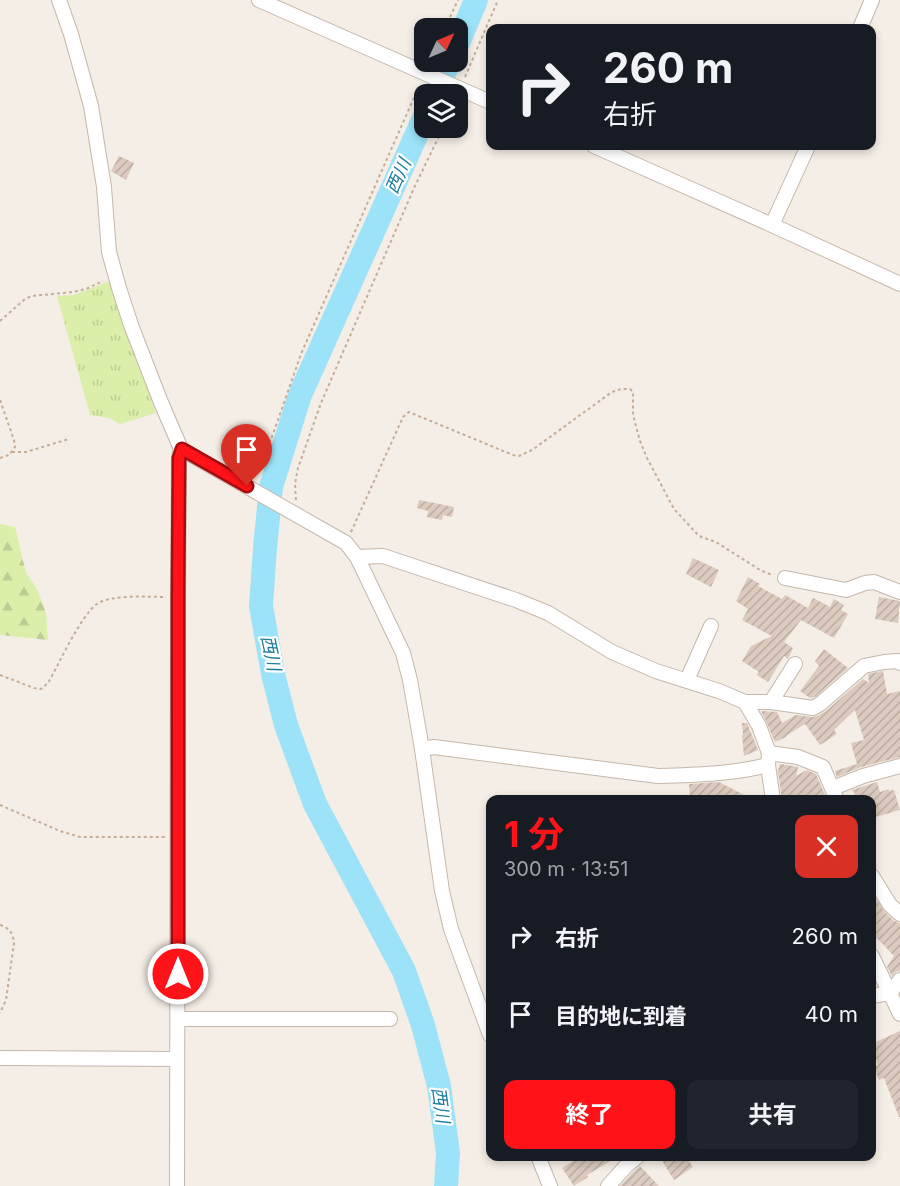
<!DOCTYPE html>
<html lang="ja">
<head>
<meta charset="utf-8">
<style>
  body { margin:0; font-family:Inter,"Noto Sans JP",sans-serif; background:#20242c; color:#f1f3f6; height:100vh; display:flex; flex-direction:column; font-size:22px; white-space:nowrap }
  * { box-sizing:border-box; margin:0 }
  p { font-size:20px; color:#9ea1a6 }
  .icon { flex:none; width:33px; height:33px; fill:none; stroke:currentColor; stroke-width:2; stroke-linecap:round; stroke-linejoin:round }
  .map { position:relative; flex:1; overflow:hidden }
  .side { position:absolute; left:486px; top:795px; width:390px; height:366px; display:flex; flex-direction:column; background:#171b24; border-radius:12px; box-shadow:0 3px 9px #0003 }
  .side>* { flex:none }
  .hud { position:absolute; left:486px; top:24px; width:390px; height:126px; border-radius:12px; box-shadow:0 3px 9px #0003; background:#171b24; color:#f1f3f6; overflow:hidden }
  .needle { width:39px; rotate:46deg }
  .controls { position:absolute; left:414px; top:18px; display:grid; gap:12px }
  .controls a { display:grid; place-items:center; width:54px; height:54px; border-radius:12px; background:#171b24; box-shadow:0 3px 9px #0003; font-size:30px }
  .pin { position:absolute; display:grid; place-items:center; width:51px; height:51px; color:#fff; margin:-62px -26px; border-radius:50% 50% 50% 0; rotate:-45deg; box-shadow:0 0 6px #0007 }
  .pin .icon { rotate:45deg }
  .me { position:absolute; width:66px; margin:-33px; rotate:0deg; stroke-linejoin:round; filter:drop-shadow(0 0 4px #0008) }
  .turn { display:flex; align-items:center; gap:21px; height:126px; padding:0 18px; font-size:27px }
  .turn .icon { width:78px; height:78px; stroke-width:2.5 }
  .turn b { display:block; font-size:42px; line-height:51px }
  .round { display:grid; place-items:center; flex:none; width:63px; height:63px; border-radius:12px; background:#20242c }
  .overview { display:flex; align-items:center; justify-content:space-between; height:102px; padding:0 18px }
  h1 { font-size:36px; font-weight:700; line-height:45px; color:#ff1318 }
  .cta { display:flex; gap:12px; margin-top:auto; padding:12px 18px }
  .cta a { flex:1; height:69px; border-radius:12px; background:#ff1318; color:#fff; font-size:24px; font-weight:700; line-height:69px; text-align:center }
  .cta a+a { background:#20242c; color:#f1f3f6 }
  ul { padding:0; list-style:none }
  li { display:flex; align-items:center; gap:18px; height:78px; padding:0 18px }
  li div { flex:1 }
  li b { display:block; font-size:22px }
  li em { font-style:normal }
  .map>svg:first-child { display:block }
</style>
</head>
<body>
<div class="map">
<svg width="900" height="1186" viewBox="0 0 900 1186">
  <defs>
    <pattern id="grass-tufts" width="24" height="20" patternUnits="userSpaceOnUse" patternTransform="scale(1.5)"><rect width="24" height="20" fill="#dbeeaa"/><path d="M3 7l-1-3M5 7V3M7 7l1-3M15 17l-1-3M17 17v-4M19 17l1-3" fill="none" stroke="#bdcd93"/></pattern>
    <pattern id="forest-firs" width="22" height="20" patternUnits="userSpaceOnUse" patternTransform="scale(1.5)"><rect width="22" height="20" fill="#dbeeaa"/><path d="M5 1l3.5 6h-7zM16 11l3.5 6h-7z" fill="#bdcd93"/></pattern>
    <pattern id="building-hatch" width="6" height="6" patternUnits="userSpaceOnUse" patternTransform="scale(1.5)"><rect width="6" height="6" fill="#dbcabd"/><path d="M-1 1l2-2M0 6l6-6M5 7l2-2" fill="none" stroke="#bdaea3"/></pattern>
  </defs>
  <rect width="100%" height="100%" fill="#f5eee6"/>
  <polygon fill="url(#grass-tufts)" points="110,281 156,413 120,424 109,418 90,415 57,296 74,295"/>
  <polygon fill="url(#forest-firs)" points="0,524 15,527 26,573 37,589 46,613 48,640 0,635"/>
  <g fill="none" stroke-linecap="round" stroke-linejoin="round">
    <g stroke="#9ce3f9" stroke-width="24">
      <polyline points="458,43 476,0"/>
      <polyline points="435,94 449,62"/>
      <polyline points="424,118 300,395 271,487 265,548 261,606 273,674 286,725 315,804 404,971 423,1025 439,1086 448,1153 446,1186"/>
    </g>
  </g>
  <g fill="url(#building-hatch)">
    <polygon points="119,156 134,163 126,180 111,171"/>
    <polygon points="419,500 454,507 452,517 443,515 442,520 427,517 428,511 417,508"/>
    <polygon points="693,558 719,570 711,587 686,574"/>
    <polygon points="748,577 760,584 758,586 782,599 785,595 808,608 813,598 830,607 834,599 844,605 841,610 848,614 834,638 801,620 784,642 793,648 789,657 788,659 784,656 768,682 757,675 759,672 742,661 751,646 772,636 742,620 748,609 736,601"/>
    <polygon points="879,597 900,601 898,623 875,619"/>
    <polygon points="824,649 848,668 815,697 810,698 800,691 819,666 815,661"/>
    <polygon points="883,671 887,694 900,691 900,757 861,767 837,777 835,771 857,764 851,743 864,740 855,710 834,730 837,734 820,745 805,724 786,736 786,737 775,742 767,723 761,711 777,712 782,723 796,715 812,717 817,716 826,711 863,679 869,683 868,674"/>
    <polygon points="742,723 747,723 758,750 744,756 742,735 743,735"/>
    <polygon points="780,764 798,767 796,776 807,770 816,774 827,800 782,800 778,771"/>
    <polygon points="719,782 754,800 698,800 690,798 689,784"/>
    <polygon points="877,782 880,792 889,789 889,791 894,790 900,810 872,818 872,800 856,800 854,791 852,792 852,790"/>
    <polygon points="872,892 884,911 894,921 900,923 900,971 896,972 892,976 887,967 894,956 877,938 872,942"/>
    <polygon points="900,1031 900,1117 899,1117 884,1078 879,1080 874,1067 878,1065 872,1046 877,1044 876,1042"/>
    <polygon points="581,1156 619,1156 587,1175 588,1177 574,1186 562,1168"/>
    <polygon points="659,1156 680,1156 683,1161 687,1158 693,1167 674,1180"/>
    <polygon points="640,1166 659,1186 620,1186 633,1172"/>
  </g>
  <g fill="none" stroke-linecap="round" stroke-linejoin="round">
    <defs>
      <g id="minor">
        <polyline points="59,0 71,34 91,106 104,187 109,252 119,288 131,325 160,400 181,449 179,458 178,598 177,1186"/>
        <polyline points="259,0 490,102"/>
        <polyline points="860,28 872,0"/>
        <polyline points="594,146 772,225 900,284"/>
        <polyline points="772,225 808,146"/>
        <polyline points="181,449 346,543 357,557 403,653 410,680 422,749 442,891 451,929 490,1035"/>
        <polyline points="357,557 383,556 516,600 548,613 612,652 656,671 719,691 745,702 759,726 769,753 768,765 773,800"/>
        <polyline points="785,578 846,590 865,583 874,582 900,592"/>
        <polyline points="687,680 711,626"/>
        <polyline points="745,702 771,702 813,708 820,704 864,666 884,662 898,661 900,663"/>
        <polyline points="771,702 795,664"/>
        <path d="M422 749 434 747 658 776C695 775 732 774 768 765"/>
        <polyline points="769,753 798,757 823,767 837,800"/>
        <polyline points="833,788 863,776 900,766"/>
        <polyline points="872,876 890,905 900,914"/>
        <polyline points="872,956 900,1014"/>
        <polyline points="872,996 890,993 900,980"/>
        <polyline points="178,1019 390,1019"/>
        <polyline points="1,1058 177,1059"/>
        <polyline points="538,1156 550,1186"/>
        <polyline points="608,1186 627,1165 638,1156"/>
      </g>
    </defs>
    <use href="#minor" stroke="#c5b7ab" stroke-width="16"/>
    <g stroke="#c5ad97" stroke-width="2" stroke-dasharray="3 3" stroke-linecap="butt">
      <polyline points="445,28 458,0"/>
      <polyline points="465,77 498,0"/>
      <polyline points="0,321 25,299 32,296 73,292 86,289 103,281"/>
      <polyline points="0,400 14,440 15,447 9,455 0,458"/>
      <polyline points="12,452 26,452 69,439"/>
      <polyline points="252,475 272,437 301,354 420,84"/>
      <polyline points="296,500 295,484 298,468 321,403 414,188 443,128"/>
      <polyline points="351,532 403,417 409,412 513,455 519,456 532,450 612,392 621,389 630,389 633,392 633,415 640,441 647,458 674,509 699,536 716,542 760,570 772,575"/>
      <path d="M0 675 34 688 41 689 48 683C59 664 81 615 97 604 112 594 148 597 166 597"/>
      <polyline points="0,805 60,831 80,837 165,837"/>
      <path d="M0 925C10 928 13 934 14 943L6 1000 0 1013"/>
    </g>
    <use href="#minor" stroke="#fff" stroke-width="14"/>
  </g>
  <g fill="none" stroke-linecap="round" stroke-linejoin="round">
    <defs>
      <polyline id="route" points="178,974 178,598 179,458 182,449 247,486"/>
    </defs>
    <use href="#route" stroke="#a60c10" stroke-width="15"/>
    <use href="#route" stroke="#ff1318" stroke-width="10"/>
  </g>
  <g text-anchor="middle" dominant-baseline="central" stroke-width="4.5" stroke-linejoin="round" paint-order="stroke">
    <g font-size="18" font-style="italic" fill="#1d7e9f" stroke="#fff">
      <text transform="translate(398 176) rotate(-66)">西川</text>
      <text transform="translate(271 653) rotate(78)">西川</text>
      <text transform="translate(441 1105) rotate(82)">西川</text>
    </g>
  </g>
</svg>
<div class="controls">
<a><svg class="needle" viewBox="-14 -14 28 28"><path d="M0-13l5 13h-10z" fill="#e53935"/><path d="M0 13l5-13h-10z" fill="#9ea1a6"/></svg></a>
<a><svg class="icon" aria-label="layers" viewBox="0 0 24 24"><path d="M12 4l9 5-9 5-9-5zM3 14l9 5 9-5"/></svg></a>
</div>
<div class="pin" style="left:247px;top:486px;background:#d93025"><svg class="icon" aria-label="arrive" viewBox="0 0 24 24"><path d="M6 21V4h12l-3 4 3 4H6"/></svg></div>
<svg class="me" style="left:178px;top:974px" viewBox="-20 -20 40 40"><circle r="17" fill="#ff1318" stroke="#fff" stroke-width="3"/><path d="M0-11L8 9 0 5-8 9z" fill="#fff"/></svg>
<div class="hud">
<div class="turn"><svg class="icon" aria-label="right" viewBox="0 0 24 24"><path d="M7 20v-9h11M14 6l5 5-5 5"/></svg><div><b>260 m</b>右折</div></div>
</div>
<section class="side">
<div class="overview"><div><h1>1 分</h1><p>300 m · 13:51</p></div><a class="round" style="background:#d93025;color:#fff"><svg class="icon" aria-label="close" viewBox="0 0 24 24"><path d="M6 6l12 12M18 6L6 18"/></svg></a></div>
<ul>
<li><svg class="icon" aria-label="right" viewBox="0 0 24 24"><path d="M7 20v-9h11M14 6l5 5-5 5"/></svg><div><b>右折</b></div><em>260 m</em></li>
<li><svg class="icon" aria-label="arrive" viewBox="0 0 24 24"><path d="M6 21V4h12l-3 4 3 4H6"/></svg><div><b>目的地に到着</b></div><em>40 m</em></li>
</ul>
<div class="cta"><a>終了</a><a>共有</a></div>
</section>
</div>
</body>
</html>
